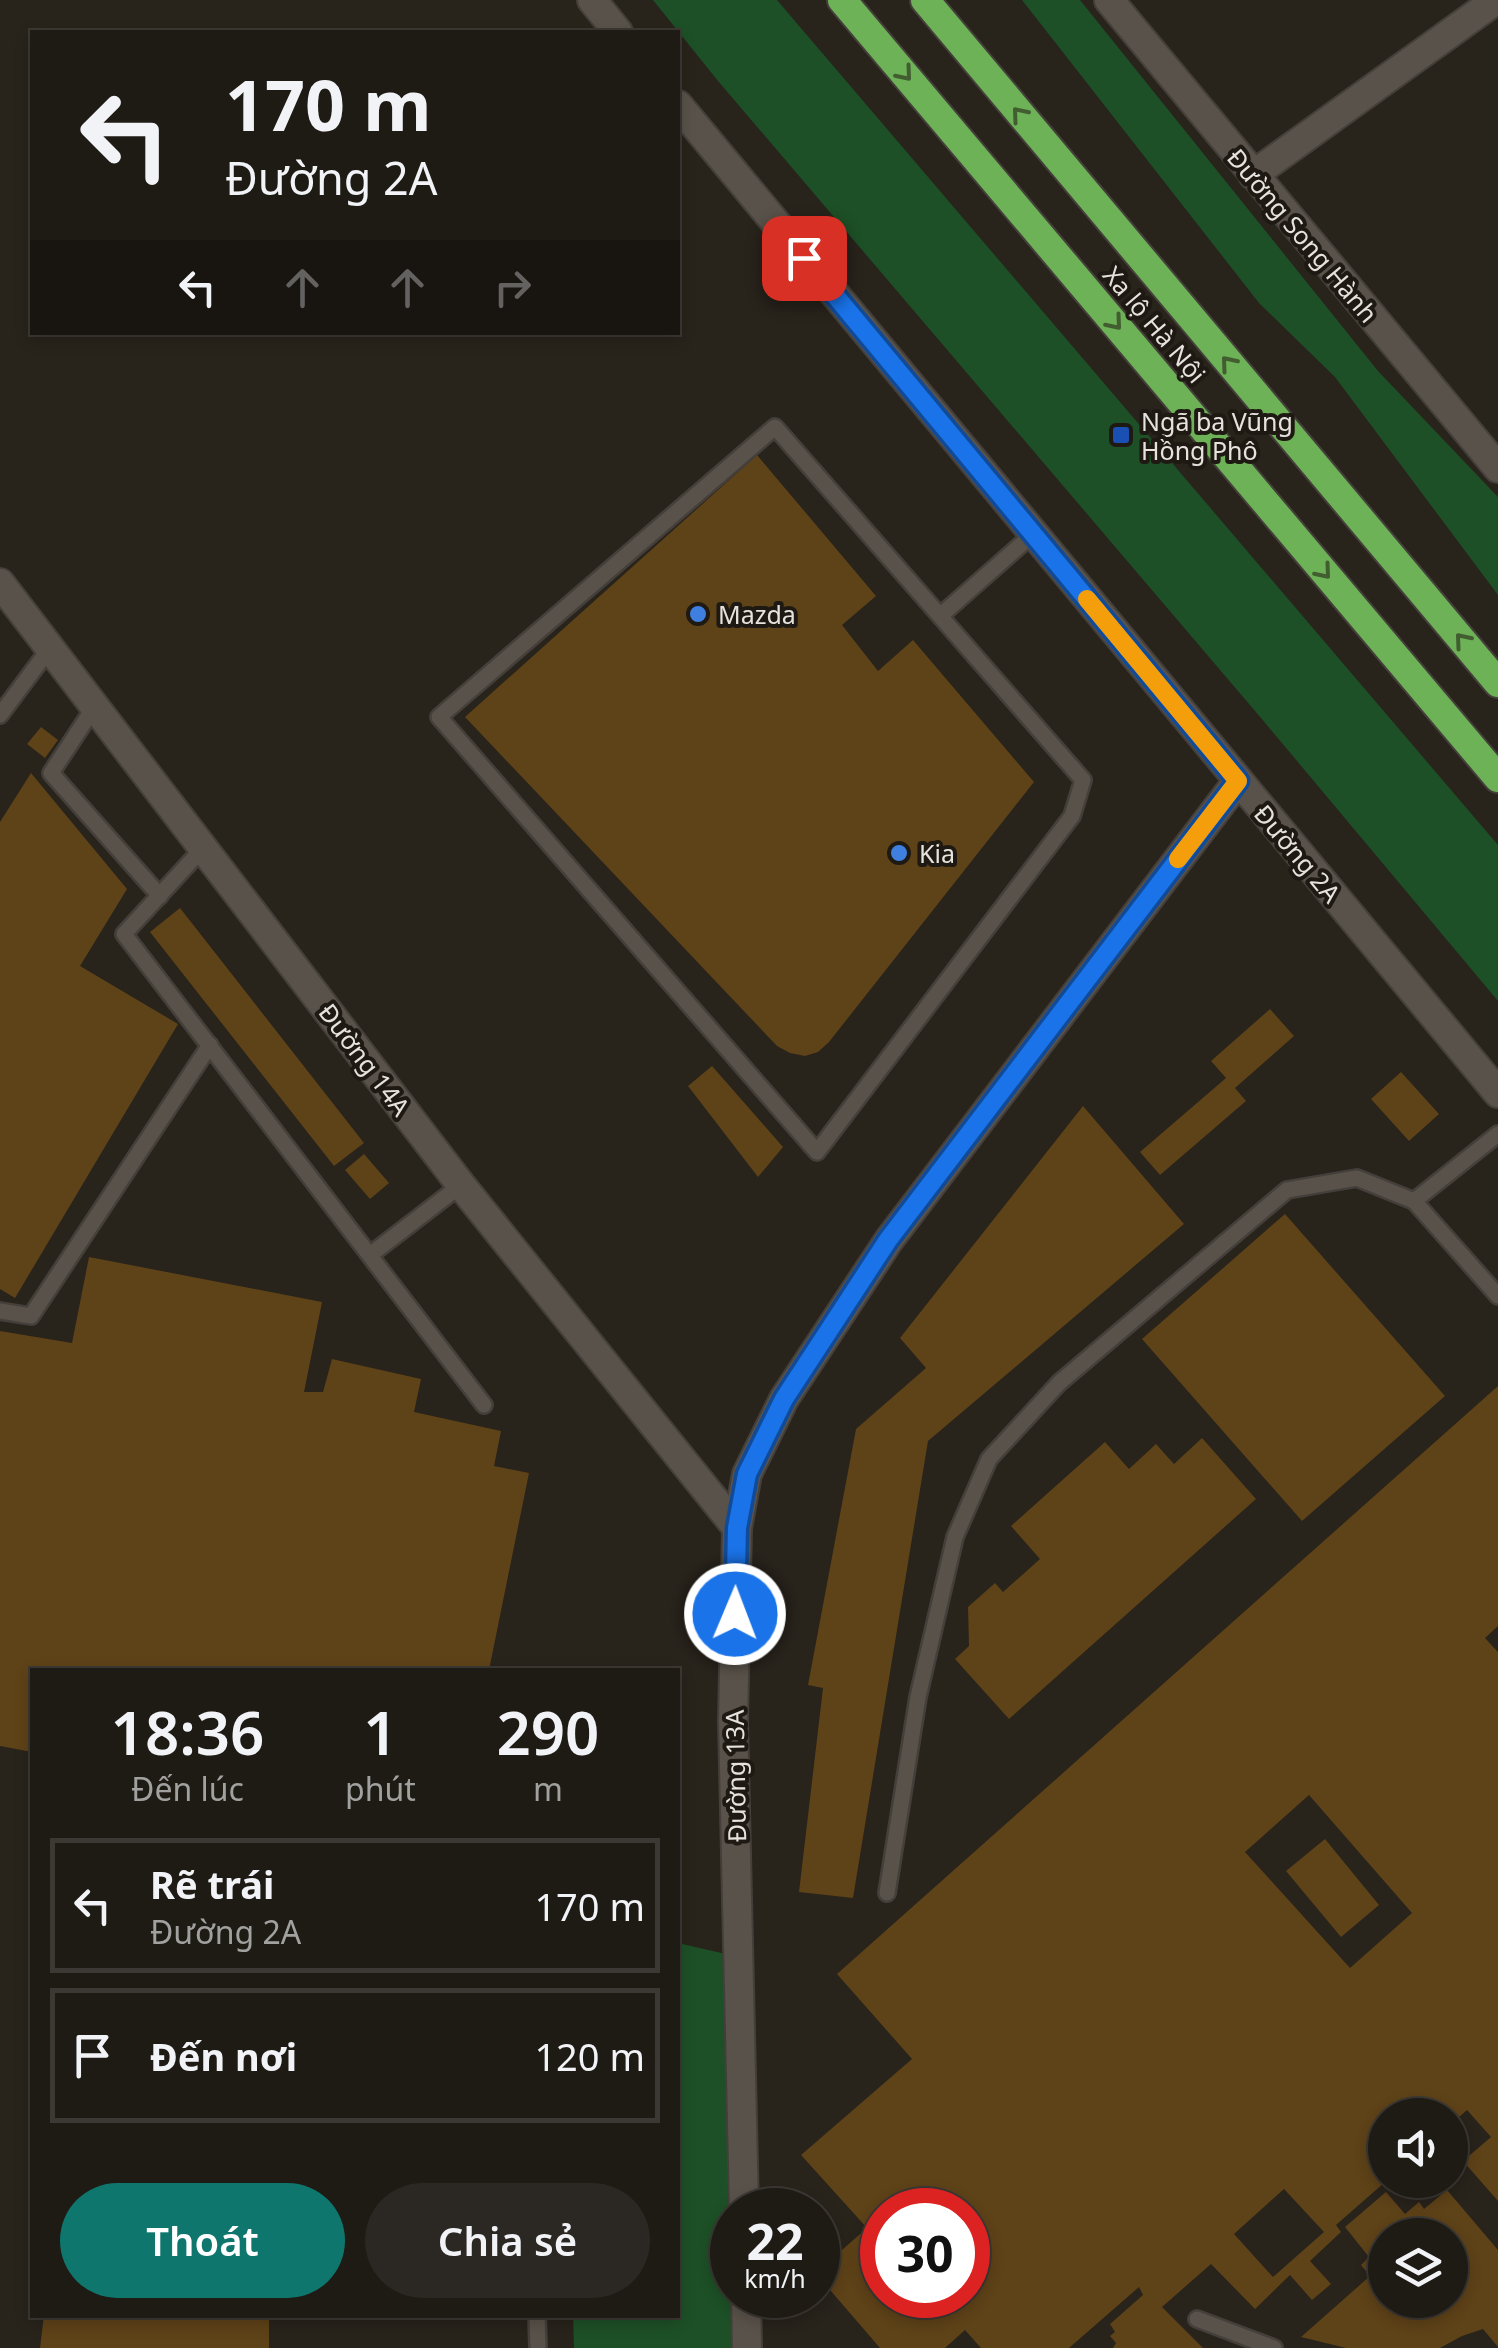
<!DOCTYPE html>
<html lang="vi">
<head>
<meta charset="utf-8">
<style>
  body { margin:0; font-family:"Noto Sans",sans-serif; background:#2b2722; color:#f1f3f6; height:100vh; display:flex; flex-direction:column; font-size:38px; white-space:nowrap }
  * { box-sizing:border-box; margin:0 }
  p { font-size:32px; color:#a1a1a0 }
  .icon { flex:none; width:55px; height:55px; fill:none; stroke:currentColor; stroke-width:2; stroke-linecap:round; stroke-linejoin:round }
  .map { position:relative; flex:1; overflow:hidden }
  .details { position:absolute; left:30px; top:1668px; width:650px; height:650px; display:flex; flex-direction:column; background:#1e1a14; border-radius:0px; box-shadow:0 5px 15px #0003,0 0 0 2px #3c3834 }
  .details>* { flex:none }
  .guide { position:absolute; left:30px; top:30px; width:650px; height:305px; border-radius:0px; box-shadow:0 5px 15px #0003,0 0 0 2px #3c3834; background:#1e1a14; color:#f1f3f6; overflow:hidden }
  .tools { position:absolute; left:1368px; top:2098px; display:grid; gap:20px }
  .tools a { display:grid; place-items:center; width:100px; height:100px; border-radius:50%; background:#1e1a14; box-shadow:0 5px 15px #0003,0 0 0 2px #3c3834; font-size:50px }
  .speed { position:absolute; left:710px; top:2188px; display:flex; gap:20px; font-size:50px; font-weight:700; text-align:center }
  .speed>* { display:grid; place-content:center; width:130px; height:130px; border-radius:50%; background:#1e1a14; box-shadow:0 5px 15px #0003,0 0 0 2px #3c3834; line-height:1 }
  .speed small { font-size:25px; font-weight:400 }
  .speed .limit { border:15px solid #d22; background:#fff; color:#111 }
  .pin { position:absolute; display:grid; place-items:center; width:85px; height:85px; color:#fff; margin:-42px; border-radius:20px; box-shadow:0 5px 15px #0006 }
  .me { position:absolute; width:110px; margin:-55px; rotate:1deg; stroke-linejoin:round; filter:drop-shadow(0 0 8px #0008) }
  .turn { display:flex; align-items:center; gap:35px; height:210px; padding:0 30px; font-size:45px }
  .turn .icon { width:130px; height:130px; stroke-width:2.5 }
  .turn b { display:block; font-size:70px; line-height:85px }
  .lanes { display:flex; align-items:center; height:95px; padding:0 30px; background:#0003; justify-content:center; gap:50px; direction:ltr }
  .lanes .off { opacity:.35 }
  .eta { display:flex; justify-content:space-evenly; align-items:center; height:170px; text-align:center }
  .eta b { font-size:60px; font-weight:600; line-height:70px }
  .button { display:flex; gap:20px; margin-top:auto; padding:20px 30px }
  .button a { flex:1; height:115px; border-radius:60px; background:#0f766e; color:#fff; font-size:40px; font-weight:600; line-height:115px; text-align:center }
  .button a+a { background:#2b2722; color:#f1f3f6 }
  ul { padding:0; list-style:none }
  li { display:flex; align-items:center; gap:30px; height:135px; margin:0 20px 15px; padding:0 10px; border:5px solid #3c3834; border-radius:0px }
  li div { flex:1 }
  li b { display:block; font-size:38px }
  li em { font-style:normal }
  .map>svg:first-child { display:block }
</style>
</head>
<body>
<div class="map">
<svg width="1498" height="2348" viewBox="0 0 1498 2348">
  <rect width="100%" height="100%" fill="#28231b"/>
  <g fill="#1d5026">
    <polygon points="653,0 777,0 1498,845 1498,1001 1261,718 718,81"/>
    <polygon points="1022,0 1080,0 1378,371 1498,497 1498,595 1335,377 1259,303"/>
    <polygon points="678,1943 730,1955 732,2295 739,2348 574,2348 573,2315 678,2315"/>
  </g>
  <g fill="#5e4218" fill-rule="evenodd">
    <polygon points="757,455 876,596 842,625 878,671 913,640 1034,782 829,1042 818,1052 805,1056 790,1053 777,1046 465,717"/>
    <polygon points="41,727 58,740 45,758 27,744"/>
    <polygon points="31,773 127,889 80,966 178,1024 15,1298 0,1289 0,822"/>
    <polygon points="180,908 364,1143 334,1166 150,932"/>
    <polygon points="1270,1009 1294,1036 1235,1088 1246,1101 1160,1175 1140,1152 1226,1078 1211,1061"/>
    <polygon points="712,1066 783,1147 758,1177 688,1086"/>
    <polygon points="1401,1072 1439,1114 1409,1141 1371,1099"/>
    <polygon points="1083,1106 1184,1224 928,1441 853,1898 799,1892 823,1688 808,1685 856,1429 926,1368 900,1338"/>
    <polygon points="364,1154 389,1183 370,1199 345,1170"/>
    <polygon points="1285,1214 1445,1396 1302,1521 1142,1339"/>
    <polygon points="89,1257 322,1302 304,1392 323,1392 332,1359 421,1379 414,1412 501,1431 494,1466 529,1473 489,1670 32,1670 32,1752 0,1746 0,1331 72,1343"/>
    <path d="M1498 1386V1626L1485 1638 1498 1652V2201L1463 2161 1491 2137 1467 2110 1450 2125V2115H1385V2182L1336 2225 1341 2232 1310 2261 1331 2284 1312 2300 1290 2275 1255 2309 1211 2264 1162 2307 1203 2348H1113L1116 2343 1110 2336 1115 2332 1110 2324 1143 2295 1139 2287 1069 2348H981L965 2330 945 2348H880L818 2276V2271L867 2228 801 2155 912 2059 837 1974ZM1309 1795 1412 1913 1350 1968 1245 1852ZM1284 2189 1324 2232 1273 2277 1234 2234ZM882 2210H968V2295H882Z"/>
    <polygon points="1202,1438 1256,1499 1009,1719 955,1659 969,1646 968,1607 995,1583 1003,1592 1040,1559 1011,1526 1105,1442 1129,1469 1156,1444 1174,1464"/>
    <polygon points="1325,1839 1379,1905 1341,1937 1286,1871"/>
    <path d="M1447 2190 1498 2250V2347L1483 2329 1462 2336 1440 2348H1346L1301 2337 1370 2276 1361 2265 1369 2257 1345 2227 1386 2192 1405 2214 1419 2202 1424 2209ZM1385 2235H1450V2300H1385Z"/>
    <polygon points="44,2315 269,2315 269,2348 40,2348"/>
  </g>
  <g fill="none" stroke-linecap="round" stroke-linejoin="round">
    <defs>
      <g id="service">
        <polyline points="940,616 775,427 439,717 817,1152 1072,816 1083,780 940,616 1033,534"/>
        <polyline points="95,706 51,773 160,896"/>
        <polyline points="0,715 50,648"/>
        <polyline points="203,848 124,934 484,1405"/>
        <polyline points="1414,1201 1498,1296"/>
        <polyline points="370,1255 461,1185"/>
        <polyline points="0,1311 31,1316 210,1045"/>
        <polyline points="887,1893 918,1697 955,1537 989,1459 1059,1383 1287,1190 1357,1178 1414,1201 1498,1134"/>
        <polyline points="537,2315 538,2348"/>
        <polyline points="1197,2319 1274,2348"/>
      </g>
      <g id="minor">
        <polyline points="1109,0 1498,468"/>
        <polyline points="1253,175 1496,0"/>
        <polyline points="0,583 461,1185 737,1528"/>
        <polyline points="744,2210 733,1721 737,1528 747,1474 784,1399 889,1240 1238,781"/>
        <polyline points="746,2295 747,2348"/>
      </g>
      <g id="tertiary">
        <polyline points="592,0 618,32"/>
        <polyline points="678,105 1498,1093"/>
      </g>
      <g id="trunk">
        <polyline points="842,0 1498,778"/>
        <polyline points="925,0 1498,683"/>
      </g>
    </defs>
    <use href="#service" stroke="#443f3a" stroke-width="20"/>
    <use href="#minor" stroke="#443f3a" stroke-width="32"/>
    <use href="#tertiary" stroke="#443f3a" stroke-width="32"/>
    <use href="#trunk" stroke="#443f3a" stroke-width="32"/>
    <use href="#service" stroke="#59524a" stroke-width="15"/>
    <use href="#minor" stroke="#59524a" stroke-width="28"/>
    <use href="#tertiary" stroke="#59524a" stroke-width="28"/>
    <use href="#trunk" stroke="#6db256" stroke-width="28"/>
  </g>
  <defs><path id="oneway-chevron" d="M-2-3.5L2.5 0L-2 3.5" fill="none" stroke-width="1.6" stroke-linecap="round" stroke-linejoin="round" transform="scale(2.5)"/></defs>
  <g stroke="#425e31">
    <use href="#oneway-chevron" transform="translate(905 74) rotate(50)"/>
    <use href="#oneway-chevron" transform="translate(1019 114) rotate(-130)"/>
    <use href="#oneway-chevron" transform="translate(1115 323) rotate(50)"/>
    <use href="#oneway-chevron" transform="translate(1228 363) rotate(-130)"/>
    <use href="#oneway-chevron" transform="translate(1324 572) rotate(50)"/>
    <use href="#oneway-chevron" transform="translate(1462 640) rotate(-130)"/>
  </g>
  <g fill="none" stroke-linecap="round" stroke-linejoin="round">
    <defs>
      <polyline id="route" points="735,1614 737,1528 747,1474 784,1399 888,1240 1238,781 804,258"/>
    </defs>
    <use href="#route" stroke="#114b97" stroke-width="25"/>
    <use href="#route" stroke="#1a73e8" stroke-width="18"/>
    <polyline stroke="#f59e0b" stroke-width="18" points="1087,599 1238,781 1178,859"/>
  </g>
  <rect fill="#1a4fb4" stroke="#1e1912" stroke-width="4" x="1111" y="425" width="20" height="20" rx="5"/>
  <g fill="#3f7fe0" stroke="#1e1912" stroke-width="4">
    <circle cx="698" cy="614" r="10"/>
    <circle cx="899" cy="853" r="10"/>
  </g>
  <g text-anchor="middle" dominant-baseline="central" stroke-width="8" stroke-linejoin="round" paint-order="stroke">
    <g font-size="25" fill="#e6e2dd" stroke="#1e1912">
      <text transform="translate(1303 235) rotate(50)">Đường Song Hành</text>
      <text transform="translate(1155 324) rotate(50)">Xa lộ Hà Nội</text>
      <text transform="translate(1298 853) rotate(50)">Đường 2A</text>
      <text transform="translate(365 1059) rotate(53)">Đường 14A</text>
      <text transform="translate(735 1776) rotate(-91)">Đường 13A</text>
    </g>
    <g font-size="25" fill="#e6e2dd" stroke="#1e1912" text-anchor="start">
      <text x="1141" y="421">Ngã ba Vũng<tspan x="1141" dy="29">Hồng Phô</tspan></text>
      <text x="718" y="614">Mazda</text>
      <text x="919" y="853">Kia</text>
    </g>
  </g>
</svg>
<div class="tools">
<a><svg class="icon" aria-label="sound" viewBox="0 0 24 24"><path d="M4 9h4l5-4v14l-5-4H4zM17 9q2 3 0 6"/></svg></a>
<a><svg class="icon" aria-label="layers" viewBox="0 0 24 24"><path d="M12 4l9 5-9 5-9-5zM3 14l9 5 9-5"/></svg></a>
</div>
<div class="speed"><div>22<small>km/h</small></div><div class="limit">30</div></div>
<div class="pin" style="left:804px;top:258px;background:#d93025"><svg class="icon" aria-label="arrive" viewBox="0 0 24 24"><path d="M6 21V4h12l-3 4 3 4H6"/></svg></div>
<svg class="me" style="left:735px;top:1614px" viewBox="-20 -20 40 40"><circle r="17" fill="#1a73e8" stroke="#fff" stroke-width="3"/><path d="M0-11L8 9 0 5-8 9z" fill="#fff"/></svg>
<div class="guide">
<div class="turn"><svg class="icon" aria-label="left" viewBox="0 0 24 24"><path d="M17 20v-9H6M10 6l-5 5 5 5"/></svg><div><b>170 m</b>Đường 2A</div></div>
<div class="lanes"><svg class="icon" aria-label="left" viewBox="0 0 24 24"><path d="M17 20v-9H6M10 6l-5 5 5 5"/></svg><svg class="icon off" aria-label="ahead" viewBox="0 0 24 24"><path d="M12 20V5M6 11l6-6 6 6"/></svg><svg class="icon off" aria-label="ahead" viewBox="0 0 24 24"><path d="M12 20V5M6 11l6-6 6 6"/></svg><svg class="icon off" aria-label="right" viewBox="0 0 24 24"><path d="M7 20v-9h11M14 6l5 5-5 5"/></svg></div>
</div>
<section class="details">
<div class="eta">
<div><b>18:36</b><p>Đến lúc</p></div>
<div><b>1</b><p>phút</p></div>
<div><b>290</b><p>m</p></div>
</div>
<ul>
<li><svg class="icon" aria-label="left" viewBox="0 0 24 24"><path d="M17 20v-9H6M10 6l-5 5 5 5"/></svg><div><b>Rẽ trái</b><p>Đường 2A</p></div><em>170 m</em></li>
<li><svg class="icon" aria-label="arrive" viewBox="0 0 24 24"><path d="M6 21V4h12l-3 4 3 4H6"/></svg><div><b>Đến nơi</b></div><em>120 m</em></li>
</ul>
<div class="button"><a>Thoát</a><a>Chia sẻ</a></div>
</section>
</div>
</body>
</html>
